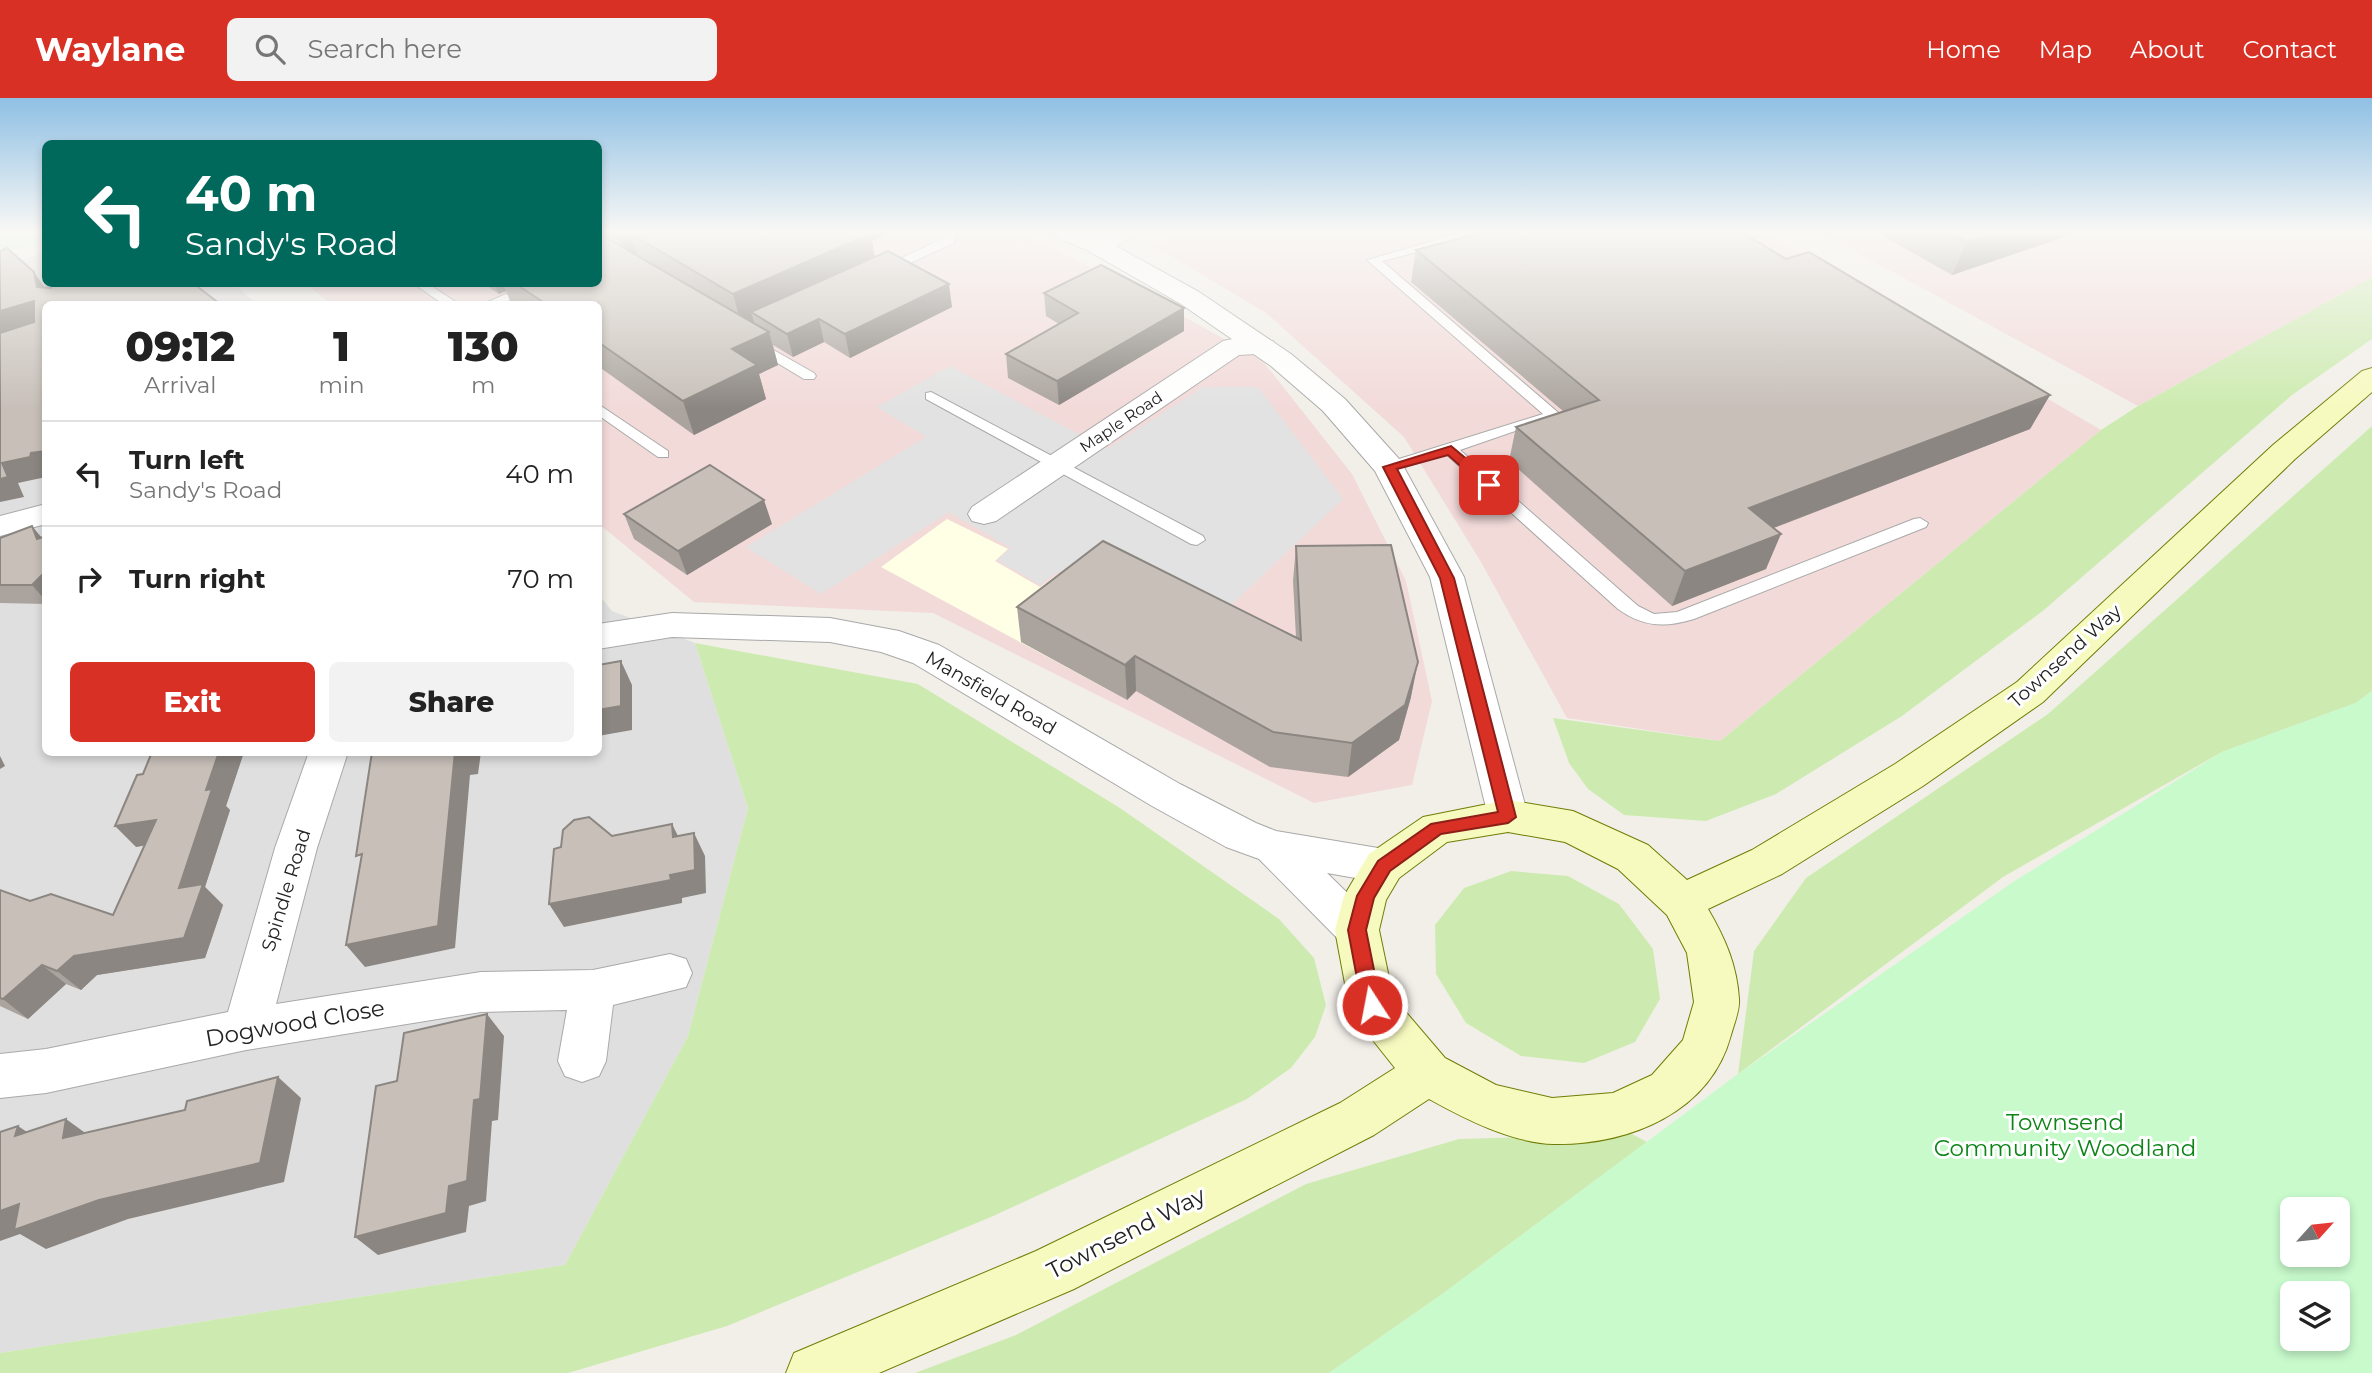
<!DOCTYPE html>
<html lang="en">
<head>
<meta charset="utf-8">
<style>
  body { margin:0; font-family:Montserrat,sans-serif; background:#f2f2f2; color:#222; height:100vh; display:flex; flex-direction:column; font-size:26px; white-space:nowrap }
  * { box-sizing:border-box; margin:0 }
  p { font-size:23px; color:#767676 }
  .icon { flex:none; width:38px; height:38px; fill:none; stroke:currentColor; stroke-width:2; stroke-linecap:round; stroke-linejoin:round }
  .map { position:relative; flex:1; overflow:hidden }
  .details { position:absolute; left:42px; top:203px; width:560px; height:455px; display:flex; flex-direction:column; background:#fff; border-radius:10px; box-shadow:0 4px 10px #0003 }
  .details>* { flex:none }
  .top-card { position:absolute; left:42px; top:42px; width:560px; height:147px; border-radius:10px; box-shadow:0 4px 10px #0003; background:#00695c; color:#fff; overflow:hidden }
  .needle { width:46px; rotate:63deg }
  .controls { position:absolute; left:2280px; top:1099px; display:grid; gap:14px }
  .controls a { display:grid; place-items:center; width:70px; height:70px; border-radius:10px; background:#fff; box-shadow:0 4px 10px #0003; font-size:35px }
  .pin { position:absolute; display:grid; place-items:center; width:60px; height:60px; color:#fff; margin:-30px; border-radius:14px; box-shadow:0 4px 10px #0006 }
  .me { position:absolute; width:77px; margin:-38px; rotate:349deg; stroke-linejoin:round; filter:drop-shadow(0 0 5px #0008) }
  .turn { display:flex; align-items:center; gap:24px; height:147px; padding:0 28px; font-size:32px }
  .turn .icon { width:91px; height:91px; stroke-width:2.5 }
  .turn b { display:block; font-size:49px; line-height:60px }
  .eta { display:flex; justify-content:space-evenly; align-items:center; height:119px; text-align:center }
  .eta b { font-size:42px; font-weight:800; line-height:49px }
  .cta { display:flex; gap:14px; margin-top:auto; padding:14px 28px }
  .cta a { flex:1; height:80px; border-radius:10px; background:#d93025; color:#fff; font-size:28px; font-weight:800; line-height:80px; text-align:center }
  .cta a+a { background:#f2f2f2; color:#222 }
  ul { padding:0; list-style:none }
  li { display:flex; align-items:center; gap:21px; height:105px; padding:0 28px; border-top:2px solid #e0e0e0 }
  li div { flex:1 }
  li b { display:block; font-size:26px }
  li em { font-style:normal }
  header { display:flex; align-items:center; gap:42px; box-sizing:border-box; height:98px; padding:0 35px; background:#d93025; color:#fff }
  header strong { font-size:33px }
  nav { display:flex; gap:38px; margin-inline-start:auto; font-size:24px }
  .search { width:490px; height:63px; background:#f2f2f2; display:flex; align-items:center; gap:18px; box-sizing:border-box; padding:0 24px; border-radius:10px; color:#767676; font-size:26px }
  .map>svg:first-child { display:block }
</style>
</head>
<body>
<header>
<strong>Waylane</strong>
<div class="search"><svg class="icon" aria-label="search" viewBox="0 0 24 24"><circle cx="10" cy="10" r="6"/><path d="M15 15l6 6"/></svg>Search here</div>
<nav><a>Home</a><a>Map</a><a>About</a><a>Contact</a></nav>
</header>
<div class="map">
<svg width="2372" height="1275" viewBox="0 0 2372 1275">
  <rect width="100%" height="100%" fill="#f2efe9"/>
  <polygon fill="#e0dfdf" points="45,154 46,186 234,186 257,206 46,206 46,654 598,654 599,497 612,513 695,545 748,710 688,938 565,1167 0,1255 0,169"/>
  <g fill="#f2dad9">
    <polygon points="599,133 1015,133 1113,180 1261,261 1352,376 1406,483 1432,603 1412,687 1314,705 933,515 694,504 599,426 598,206 331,206 306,186 598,186"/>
    <polygon points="1183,133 1762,133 2101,332 1720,643 1567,620 1481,464 1404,339 1266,215 1154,148"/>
    <polygon points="1818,133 2372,133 2372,179 2138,308"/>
  </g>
  <polygon fill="#ffffe5" points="947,421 1008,451 995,463 1040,489 1058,476 1086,492 1202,528 1127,602 881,469"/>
  <g fill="#cdebb0">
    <polygon points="2372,179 2372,241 2292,297 2044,512 1902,618 1776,696 1706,723 1624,717 1588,691 1569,665 1553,620 1720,643 2101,332 2138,308"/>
    <polygon points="2372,328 2372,593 2356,605 2222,654 2003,779 1738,976 1754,853 1806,780 2048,616"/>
    <polygon points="695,545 918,586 1120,710 1279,821 1314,860 1326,907 1315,939 1291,970 1247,1001 991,1119 727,1228 568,1275 0,1275 0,1255 565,1167 688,938 748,710"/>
    <polygon points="1511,773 1568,778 1619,806 1653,851 1660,901 1635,944 1584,965 1521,958 1466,925 1436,876 1435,827 1464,790"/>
    <polygon points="1632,1036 1647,1044 1441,1197 1329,1275 915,1275 1016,1237 1306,1086 1459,1041"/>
  </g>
  <g fill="#c8facc" fill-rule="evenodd">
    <polygon points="0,133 45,133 45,143 0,156"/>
    <path d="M2372 593V1275H1329L1441 1197 1738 976 2013 784 2222 654 2356 605ZM2292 1111H2338V1157H2292ZM2292 1195H2338V1241H2292Z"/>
  </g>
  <polygon fill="#e2e2e2" points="950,268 1107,351 1203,289 1258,289 1343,401 1224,514 1082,486 1057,474 1040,487 997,462 1011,450 949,414 821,496 746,449 926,339 877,309"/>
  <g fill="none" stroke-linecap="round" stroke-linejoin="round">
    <defs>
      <g id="service">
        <polygon points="945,133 957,133 954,145 888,175 876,172 944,140"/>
        <path d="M1464 134 1470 138 1468 141 1382 163 1561 317 1460 352 1638 508 1654 516 1677 514 1914 421 1920 420 1928 425 1926 429 1694 521C1665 530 1643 529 1618 511L1446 356 1395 372H1383V366L1543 316 1367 162Z"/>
        <polygon points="414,186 428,186 459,206 443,206"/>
        <polygon points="529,186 546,186 501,206 483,206"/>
        <polygon points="754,241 814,275 816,278 814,281 804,281 749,248 749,242"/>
        <polygon points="931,294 1203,438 1205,442 1197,447 1191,446 926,301 926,295"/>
        <polygon points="598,306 668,353 668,359 658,359 598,317"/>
      </g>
      <g id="minor">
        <path d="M1105 133H1137C1127 146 1102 156 1087 152L1083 147 1087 142Z"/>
        <polygon points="1233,241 1273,243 1277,249 1273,255 1239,257 996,423 984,426 972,423 968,416 972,409 1223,243"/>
        <polygon points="46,406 46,426 0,438 0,418"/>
        <polygon points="672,515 830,520 899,533 939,547 1180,686 1256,725 1276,733 1384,751 1399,756 1405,768 1399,780 1384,785 1327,775 1372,819 1379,832 1372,845 1357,850 1342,845 1259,761 1226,749 1152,708 913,565 881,554 830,544 672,539 598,551 598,526"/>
        <polygon points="309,654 348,654 317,750 276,906 481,874 593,872 670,856 686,861 692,875 686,889 613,907 606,963 599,978 582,984 565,978 558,963 567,912 481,914 246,952 46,995 0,1000 0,956 46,951 228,914 275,750"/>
      </g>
      <polygon id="tertiary" points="1050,133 1083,133 1105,142 1199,194 1291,256 1345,301 1400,362 1464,479 1528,718 1522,729 1508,734 1494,729 1488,718 1430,479 1375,373 1323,313 1271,268 1181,206 1087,152 1053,138"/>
      <path id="secondary" d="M2372 270V294L2295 361 2043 604 1923 688 1782 776 1708 811C1725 840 1737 867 1739 901 1740 912 1734 926 1731 937 1710 1015 1629 1047 1554 1046 1512 1045 1465 1021 1429 1001L1374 1037 1074 1191 879 1275H786L794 1255 1036 1153 1340 1005 1395 970 1356 921 1349 907 1335 832 1344 798 1369 756 1423 719 1508 702 1573 713 1648 747 1687 782 1752 752 1895 666 2017 584 2273 347 2362 273ZM1508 734 1565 744 1618 771 1667 817 1687 855 1694 904 1683 942 1652 977 1613 995 1552 1000 1496 987 1445 960 1393 899 1379 832 1386 802 1399 780 1447 744Z"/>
    </defs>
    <use href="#service" stroke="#a9a9a9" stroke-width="2"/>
    <use href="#minor" stroke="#a9a9a9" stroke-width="2"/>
    <use href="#tertiary" stroke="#a9a9a9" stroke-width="2"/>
    <use href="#secondary" stroke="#707d05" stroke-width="2"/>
    <use href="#service" fill="#fff" fill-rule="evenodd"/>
    <use href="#minor" fill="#fff" fill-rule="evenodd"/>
    <use href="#tertiary" fill="#fff" fill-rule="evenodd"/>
    <use href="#secondary" fill="#f7fabf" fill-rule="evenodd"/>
  </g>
  <g fill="#aba49e">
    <polygon points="598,133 891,133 891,134 872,143 875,159 952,209 850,260 824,244 793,259 773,247 778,267 759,276 766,301 694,337 598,268 598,206 513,206 511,205 506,193 499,196 484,186 598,186"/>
    <polygon points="1874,133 2082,133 1952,177"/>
    <polygon points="1416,152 1786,161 2050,297 2030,331 1774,430 1766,471 1672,508 1509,363 1516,329 1563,313 1411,184"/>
    <polygon points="1044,195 1184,233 1059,307 1008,280 1006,256 1059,226 1046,218"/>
    <polygon points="624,416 772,426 687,477 634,441"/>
    <polygon points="46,438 46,506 0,505 0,440 41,440"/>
    <polygon points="1296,448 1411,599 1399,642 1348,679 1270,669 1136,593 1127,602 1021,544 1017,509 1296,539 1293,483"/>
    <polygon points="152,654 244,654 226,708 230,712 205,789 223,807 205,860 97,877 81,892 66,886 28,921 0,908 0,792 30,803 113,817 145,747 136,749 143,676"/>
  </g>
  <g fill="#8b8681">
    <polygon points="618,133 694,133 631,136 637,155 627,159"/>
    <polygon points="845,133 891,133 891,134 872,143 876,168 751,214 754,224 742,229 733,196"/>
    <polygon points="2002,133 2082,133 1952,177 1967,144"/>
    <polygon points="34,174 47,193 37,189"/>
    <polygon points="494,186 503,186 506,193 499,196"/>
    <polygon points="949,186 952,209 850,260 845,236"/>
    <polygon points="34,203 46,223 0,237 0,213"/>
    <polygon points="1184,210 1184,233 1059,307 1057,283"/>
    <polygon points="819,221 824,244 793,259 787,236"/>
    <polygon points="769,234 778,267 759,276 766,301 694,337 683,303 732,251"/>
    <polygon points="2050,297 2030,331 1734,445 1749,410"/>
    <polygon points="46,353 46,379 18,385 24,399 0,404 0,381 2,365 31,355"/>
    <polygon points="764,402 772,426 687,477 678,453"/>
    <polygon points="32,428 46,445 37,441"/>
    <polygon points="1781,436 1766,471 1672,508 1685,473"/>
    <polygon points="46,473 46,503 32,487"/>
    <polygon points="1135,558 1136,593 1127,602 1125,567"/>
    <polygon points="621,563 632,587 632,632 598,638 598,612"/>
    <polygon points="1418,564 1411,599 1399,642 1348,679 1352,645"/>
    <polygon points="219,654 244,654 226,708 230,712 205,789 223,807 205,860 97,877 81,892 57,873 74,858 179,790 206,692"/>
    <polygon points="455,654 481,654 478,676 470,677 455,850 365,869 346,847"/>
    <polygon points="0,658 5,668 0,671"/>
    <polygon points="156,722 175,742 136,749 115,728"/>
    <polygon points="672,726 684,750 673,739"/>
    <polygon points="694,735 705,758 706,795 682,800 682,805 564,829 549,806 670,777"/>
    <polygon points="42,867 66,886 28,921 3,901"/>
    <polygon points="487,916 504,938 498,1022 492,1023 486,1103 469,1108 466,1134 378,1157 355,1139 449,1088 474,1002"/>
    <polygon points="278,979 301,1000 284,1084 128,1121 46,1151 20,1136 0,1143 0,1113"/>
    <polygon points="66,1021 95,1042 63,1040"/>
    <polygon points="18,1028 48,1048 15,1038"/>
  </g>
  <g fill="#c7bfb8" stroke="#8b8681" stroke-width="2">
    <polygon points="640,133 864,133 870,136 733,196 631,136"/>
    <polygon points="1487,133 1740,133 1786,161 1809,154 2050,297 1749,410 1781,436 1685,473 1516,329 1599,302 1416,152"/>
    <polygon points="1946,133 2002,133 1967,144"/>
    <polygon points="598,135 769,234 732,251 757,267 683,303 598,244 598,206 546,206 516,186 598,186"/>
    <polygon points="7,150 34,174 37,189 51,190 51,186 194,186 220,206 46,206 46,353 31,355 30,359 2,365 8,379 0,381 0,235 34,224 34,203 0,213 0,153"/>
    <polygon points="888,153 949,186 845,236 819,221 787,236 751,214"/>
    <polygon points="1101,167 1184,210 1057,283 1006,256 1078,215 1044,195"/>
    <polygon points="710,367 764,402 678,453 624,416"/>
    <polygon points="32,428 37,441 46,438 46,473 32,487 0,487 0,440"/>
    <polygon points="1103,443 1301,542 1296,448 1391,447 1418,564 1405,607 1352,645 1273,634 1135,558 1125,567 1017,509"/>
    <polygon points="621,563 621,608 598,612 598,567"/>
    <polygon points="152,654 219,654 206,692 212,691 179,790 203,786 184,840 74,858 57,873 42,867 3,901 0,900 0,792 30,803 51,796 113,817 156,722 115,728 137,677 143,676"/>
    <polygon points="372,654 455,654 438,828 346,847 362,756 356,758"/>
    <polygon points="589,719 612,738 672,726 673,739 694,735 695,772 670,777 671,782 549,806 554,751 561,749 563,732 574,722"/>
    <polygon points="487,916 480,1001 474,1002 467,1083 449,1088 446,1115 355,1139 376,988 397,983 404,935"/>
    <polygon points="278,979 260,1065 99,1102 14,1132 19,1106 0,1113 0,1034 18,1028 15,1038 66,1021 63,1040 185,1012 187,1003"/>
  </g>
  <linearGradient id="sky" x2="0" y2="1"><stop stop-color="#8fc0e4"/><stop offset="0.43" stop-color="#f9f8f5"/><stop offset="1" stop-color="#f9f8f5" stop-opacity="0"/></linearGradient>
  <rect width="2372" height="311" fill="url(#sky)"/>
  <polygon fill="#d93025" stroke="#8d1f18" stroke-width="2" points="1451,348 1494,384 1494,390 1485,390 1448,357 1397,371 1454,480 1516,719 1508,725 1441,736 1390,773 1374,800 1366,832 1381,907 1378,913 1372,915 1365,913 1362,907 1348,832 1357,798 1378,763 1431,726 1498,714 1440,480 1383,369"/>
  <g text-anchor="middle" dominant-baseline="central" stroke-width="6" stroke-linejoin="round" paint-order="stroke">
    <g font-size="16" fill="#222" stroke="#fff">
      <text transform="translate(1121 324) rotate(-34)">Maple Road</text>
    </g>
    <g font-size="19" fill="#222" stroke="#fff">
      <text transform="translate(2065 558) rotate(-42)">Townsend Way</text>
      <text transform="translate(991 595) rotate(30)">Mansfield Road</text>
      <text transform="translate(286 792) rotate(-73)">Spindle Road</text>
    </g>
    <g font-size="23" fill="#222" stroke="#fff">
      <text transform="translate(295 925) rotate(-10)">Dogwood Close</text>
      <text transform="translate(1126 1135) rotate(-27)">Townsend Way</text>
    </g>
    <g font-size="23" fill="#0c8416" stroke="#fff">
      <text x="2065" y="1024">Townsend<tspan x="2065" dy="26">Community Woodland</tspan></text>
    </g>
  </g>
</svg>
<div class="controls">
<a><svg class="needle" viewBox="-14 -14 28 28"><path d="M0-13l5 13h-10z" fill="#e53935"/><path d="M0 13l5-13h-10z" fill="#767676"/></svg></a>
<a><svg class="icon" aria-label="layers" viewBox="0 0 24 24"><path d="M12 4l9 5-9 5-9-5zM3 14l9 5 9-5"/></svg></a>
</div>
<div class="pin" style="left:1489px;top:387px;background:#d93025"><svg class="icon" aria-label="arrive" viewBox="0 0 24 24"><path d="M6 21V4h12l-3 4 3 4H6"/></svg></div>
<svg class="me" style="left:1372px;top:907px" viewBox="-20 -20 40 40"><circle r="17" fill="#d93025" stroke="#fff" stroke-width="3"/><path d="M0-11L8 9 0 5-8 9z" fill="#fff"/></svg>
<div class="top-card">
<div class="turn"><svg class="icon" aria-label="left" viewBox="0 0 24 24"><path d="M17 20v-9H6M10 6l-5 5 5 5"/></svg><div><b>40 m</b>Sandy's Road</div></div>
</div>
<section class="details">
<div class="eta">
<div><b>09:12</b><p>Arrival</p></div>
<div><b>1</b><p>min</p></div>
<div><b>130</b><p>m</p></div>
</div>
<ul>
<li><svg class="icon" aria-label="left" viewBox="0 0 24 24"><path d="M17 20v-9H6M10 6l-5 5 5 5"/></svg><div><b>Turn left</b><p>Sandy's Road</p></div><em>40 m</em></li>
<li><svg class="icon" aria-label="right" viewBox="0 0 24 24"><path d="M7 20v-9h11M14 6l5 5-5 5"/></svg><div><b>Turn right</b></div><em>70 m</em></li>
</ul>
<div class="cta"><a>Exit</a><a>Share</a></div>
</section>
</div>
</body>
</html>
